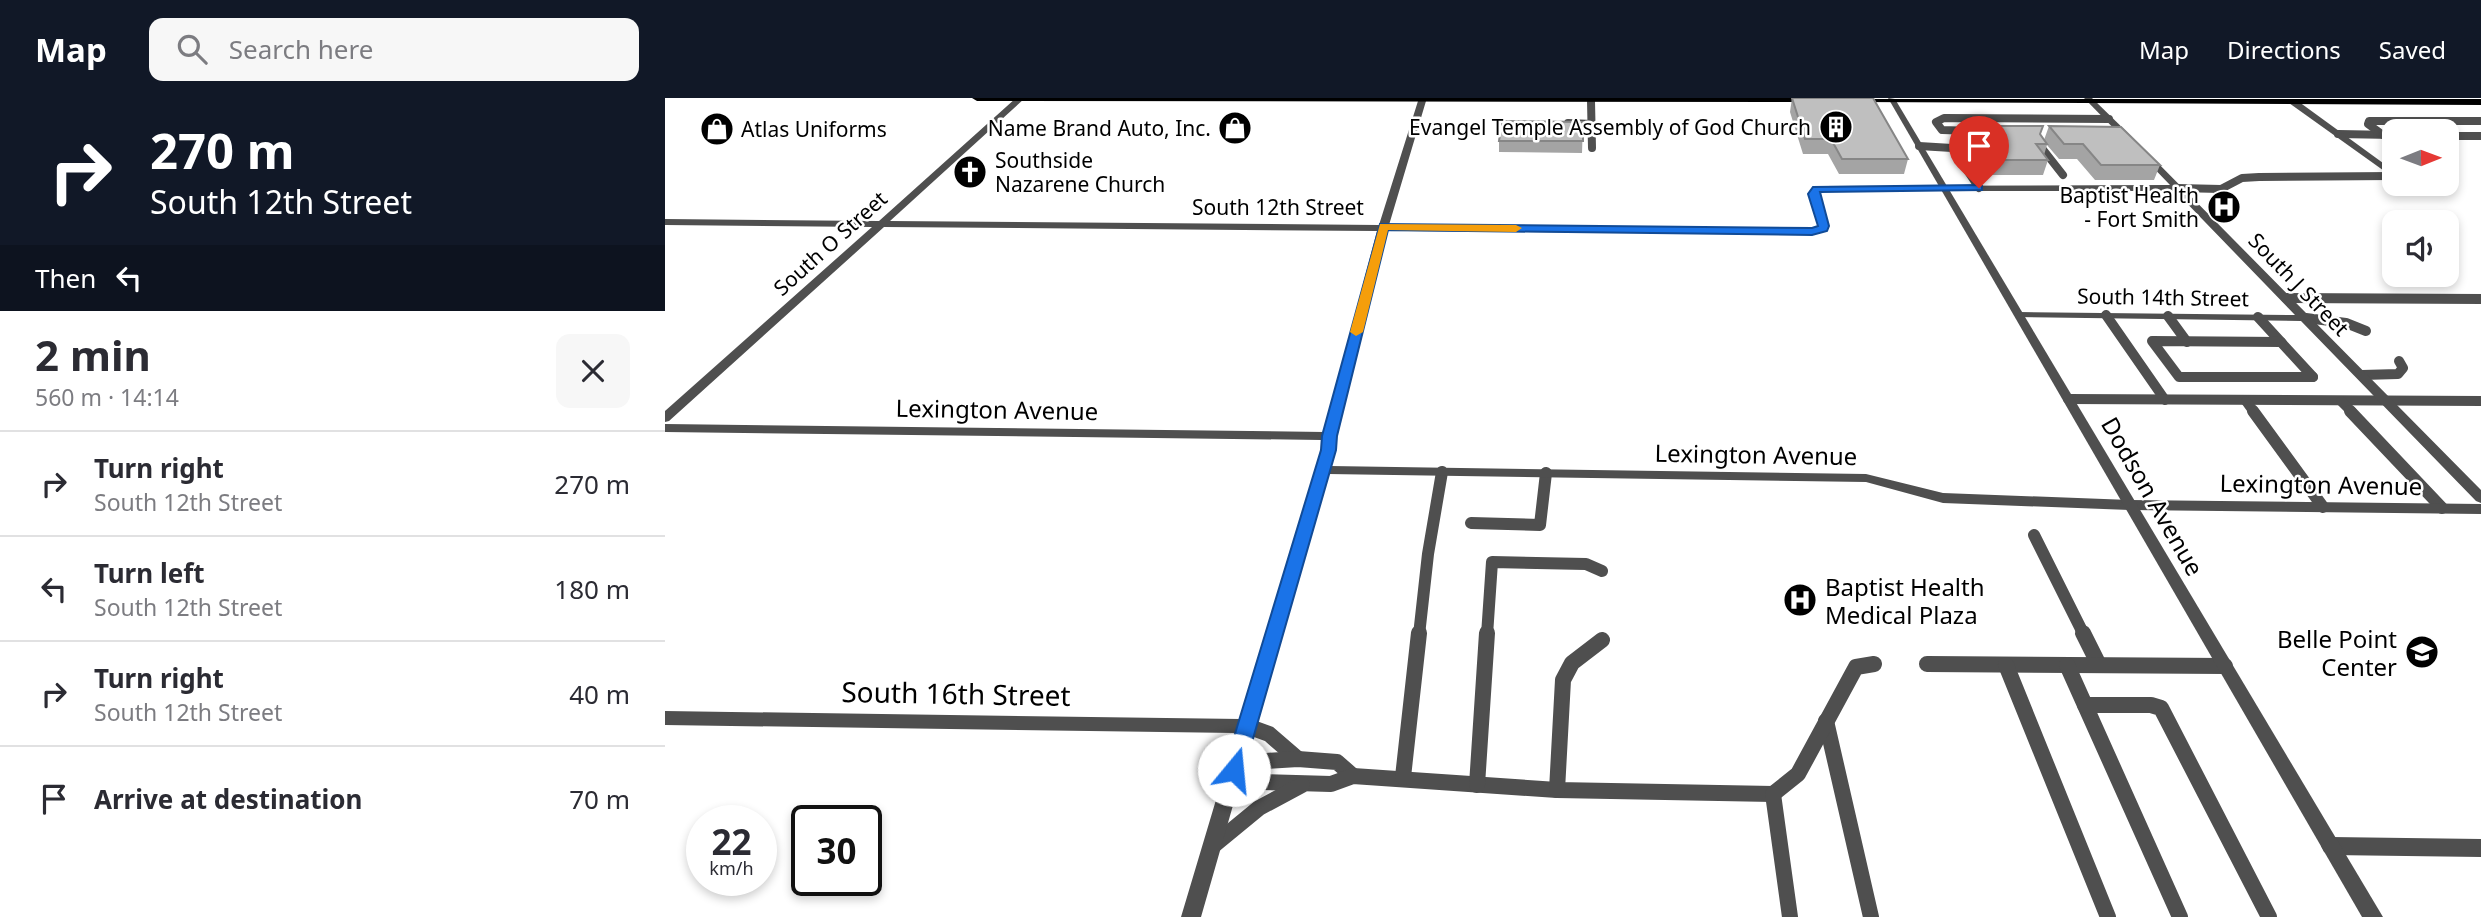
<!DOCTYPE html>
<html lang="en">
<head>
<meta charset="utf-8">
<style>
  body { margin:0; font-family:"Noto Sans",sans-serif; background:#f7f7f7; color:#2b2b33; height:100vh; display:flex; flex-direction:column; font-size:26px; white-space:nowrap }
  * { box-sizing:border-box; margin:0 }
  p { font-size:23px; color:#7c7c81 }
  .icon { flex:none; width:38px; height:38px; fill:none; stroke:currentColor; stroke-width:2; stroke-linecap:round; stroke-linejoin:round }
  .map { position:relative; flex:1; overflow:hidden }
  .details { display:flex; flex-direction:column; background:#fff; width:665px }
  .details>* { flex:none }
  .guide { background:#111827; color:#fff; overflow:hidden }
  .needle { width:46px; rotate:89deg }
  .tools { position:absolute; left:1717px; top:21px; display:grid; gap:14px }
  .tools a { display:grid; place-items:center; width:77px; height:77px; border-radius:14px; background:#fff; box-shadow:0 4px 10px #0003; font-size:35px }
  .speed { position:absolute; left:21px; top:707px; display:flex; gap:14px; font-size:35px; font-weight:700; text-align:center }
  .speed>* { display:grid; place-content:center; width:91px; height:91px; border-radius:50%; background:#fff; box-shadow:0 4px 10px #0003; line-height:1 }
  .speed small { font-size:18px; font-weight:400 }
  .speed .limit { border:4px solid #111; border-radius:10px; background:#fff; color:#111 }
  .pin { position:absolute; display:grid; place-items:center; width:60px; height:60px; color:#fff; margin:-72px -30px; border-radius:50% 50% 50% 0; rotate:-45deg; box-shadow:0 0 7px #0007 }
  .pin .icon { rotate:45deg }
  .me { position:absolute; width:77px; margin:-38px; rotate:17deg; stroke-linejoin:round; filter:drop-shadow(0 0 5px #0008) }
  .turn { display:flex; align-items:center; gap:24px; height:147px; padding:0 35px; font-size:32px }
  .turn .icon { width:91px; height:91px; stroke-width:2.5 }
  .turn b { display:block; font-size:49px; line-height:60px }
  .then { display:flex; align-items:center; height:66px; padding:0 35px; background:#0003; gap:14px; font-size:26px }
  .round { display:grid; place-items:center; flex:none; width:74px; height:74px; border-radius:14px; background:#f7f7f7 }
  .summary { display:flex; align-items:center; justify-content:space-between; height:119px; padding:0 35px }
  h1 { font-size:42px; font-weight:700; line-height:52px }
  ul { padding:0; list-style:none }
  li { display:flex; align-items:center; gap:21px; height:105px; padding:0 35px; border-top:2px solid #e1e1e2 }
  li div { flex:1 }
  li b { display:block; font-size:26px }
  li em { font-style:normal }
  header { display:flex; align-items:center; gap:42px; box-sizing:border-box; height:98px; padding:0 35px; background:#111827; color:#fff }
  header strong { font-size:33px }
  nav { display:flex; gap:38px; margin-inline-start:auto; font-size:24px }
  .search { width:490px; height:63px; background:#f7f7f7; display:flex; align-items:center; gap:18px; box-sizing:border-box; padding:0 24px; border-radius:14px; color:#7c7c81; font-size:26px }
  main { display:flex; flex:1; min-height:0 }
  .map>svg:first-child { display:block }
</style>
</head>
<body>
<header>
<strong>Map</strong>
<div class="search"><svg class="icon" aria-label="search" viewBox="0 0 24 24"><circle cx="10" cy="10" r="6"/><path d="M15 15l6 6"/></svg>Search here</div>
<nav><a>Map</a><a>Directions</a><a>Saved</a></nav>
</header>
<main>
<section class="details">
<div class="guide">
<div class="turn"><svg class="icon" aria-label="right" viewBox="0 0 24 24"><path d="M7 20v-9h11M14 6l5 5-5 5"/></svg><div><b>270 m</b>South 12th Street</div></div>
<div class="then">Then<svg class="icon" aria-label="left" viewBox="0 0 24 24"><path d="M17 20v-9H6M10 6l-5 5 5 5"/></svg></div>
</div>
<div class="summary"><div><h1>2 min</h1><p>560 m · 14:14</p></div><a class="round"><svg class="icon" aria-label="close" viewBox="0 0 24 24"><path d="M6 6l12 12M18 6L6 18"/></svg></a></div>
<ul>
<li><svg class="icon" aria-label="right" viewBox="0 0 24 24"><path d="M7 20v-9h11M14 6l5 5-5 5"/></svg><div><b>Turn right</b><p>South 12th Street</p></div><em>270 m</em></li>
<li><svg class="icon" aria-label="left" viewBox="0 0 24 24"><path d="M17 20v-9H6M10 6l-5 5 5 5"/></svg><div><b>Turn left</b><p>South 12th Street</p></div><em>180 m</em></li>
<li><svg class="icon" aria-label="right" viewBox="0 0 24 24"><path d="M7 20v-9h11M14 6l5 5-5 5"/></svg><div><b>Turn right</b><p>South 12th Street</p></div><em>40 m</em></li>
<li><svg class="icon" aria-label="arrive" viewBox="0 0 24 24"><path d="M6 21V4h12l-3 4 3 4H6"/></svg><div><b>Arrive at destination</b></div><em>70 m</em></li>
</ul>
</section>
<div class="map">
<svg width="1816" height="819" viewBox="0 0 1816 819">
  <rect width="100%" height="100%" fill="#fff"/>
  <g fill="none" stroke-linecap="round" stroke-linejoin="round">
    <g stroke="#4f4f4f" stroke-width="8">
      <polyline points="926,3 927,50"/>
      <polyline points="903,25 927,26"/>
      <polyline points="1310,33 1277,32 1271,24 1279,20 1444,21"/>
      <polyline points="1673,36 1729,37"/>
      <polyline points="1718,37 1703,26 1704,23 1816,23"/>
      <polyline points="1782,38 1816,38"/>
      <polyline points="1254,48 1287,50 1314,90"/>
      <polyline points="1376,49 1398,77"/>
      <polyline points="1740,86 1745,89"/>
      <polyline points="1513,90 1556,91 1577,80 1594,79 1729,78"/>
    </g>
    <g stroke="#4f4f4f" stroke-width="10">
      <polyline points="1621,200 1816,201"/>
      <polyline points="1441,217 1500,302"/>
      <polyline points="1503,218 1522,244"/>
      <polyline points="1593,219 1648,279"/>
      <polyline points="1641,220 1681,225 1701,233"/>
      <polyline points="1616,244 1487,243 1514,279 1648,279"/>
      <polyline points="1697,277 1733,276 1738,270 1734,263"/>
      <polyline points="1403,301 1816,303"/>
      <polyline points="1581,303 1589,314"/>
      <polyline points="1676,303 1687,314"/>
    </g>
    <g stroke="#4f4f4f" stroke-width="12">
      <polyline points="1588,313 1658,409"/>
      <polyline points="1685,313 1777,410"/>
      <polyline points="806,425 875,427 881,375"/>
      <polyline points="1369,437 1419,537"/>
      <polyline points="754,537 763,456 777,374"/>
      <polyline points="822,537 827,464 921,466 937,473"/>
    </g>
    <g stroke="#4f4f4f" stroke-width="16">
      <polyline points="1418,535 1434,567"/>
      <polyline points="1262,566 1560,568"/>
      <polyline points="1341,567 1443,819"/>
      <polyline points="1402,567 1515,819"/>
      <polyline points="1420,607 1486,607 1496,610 1604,819"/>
      <polyline points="1161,623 1206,819"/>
      <polyline points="582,628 604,636 633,661"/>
      <polyline points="580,672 587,672 601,663 633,661 672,664 688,678"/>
      <polyline points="587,672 597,684 666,686 688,678 892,692 1108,696 1133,676 1191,569 1209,566"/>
      <polyline points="738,679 754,535"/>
      <polyline points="812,687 822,535"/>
      <polyline points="892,692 898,582 907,565 937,542"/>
      <polyline points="1108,696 1125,819"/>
      <polyline points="549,747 594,710 637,687"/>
    </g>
    <g fill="#4f4f4f" fill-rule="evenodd">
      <polygon points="351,0 360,0 225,123 714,127 753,3 757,1 761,3 724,127 1151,130 1154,128 1143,96 1152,88 1505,87 1477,58 1484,56 1816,392 1816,405 1811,403 1636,223 1350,219 1350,215 1354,214 1630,217 1510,93 1160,93 1153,96 1164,128 1154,136 722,133 670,338 665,368 1201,376 1278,395 1465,402 1816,406 1816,416 1465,412 1278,405 1201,384 663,376 536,819 516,819 571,635 0,627 0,613 576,621 656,352 657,342 0,334 0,326 659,334 712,133 219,129 4,323 0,324 0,313 207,129 0,127 0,121 214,123"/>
      <polygon points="1419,0 1427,0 1467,39 1467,43 1461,43"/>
      <polygon points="1624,1 1630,1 1729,73 1729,80 1624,5"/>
      <polygon points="1666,739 1816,741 1816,759 1666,757 1659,754 1656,748 1659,742"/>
    </g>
    <polygon fill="#4f4f4f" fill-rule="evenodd" points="1223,0 1230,1 1718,819 1697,819"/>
    <g fill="#000" fill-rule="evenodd">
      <polygon points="307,0 1155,0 1156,1 1151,4 312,3"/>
      <polygon points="1181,1 1816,1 1816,7 1186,4"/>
    </g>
  </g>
  <g fill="#a4a4a4">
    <polygon points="1127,0 1243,61 1239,76 1174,76 1163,56 1138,56 1125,14"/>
    <polygon points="918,24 917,55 834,54 834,43"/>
    <polygon points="1295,28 1378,28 1375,37 1379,42 1384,28 1495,67 1489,82 1430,82 1412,61 1394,61 1382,47 1379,57 1383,62 1378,77 1314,77 1291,42"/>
  </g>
  <g fill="#bfbfbf" stroke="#868686" stroke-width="2">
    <polygon points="1127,0 1208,0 1243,61 1177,61 1166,41 1140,41"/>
    <polygon points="837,23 918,24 918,43 834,43"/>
    <polygon points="1295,28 1378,28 1375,36 1382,46 1371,46 1383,62 1319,62"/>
    <polygon points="1384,28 1456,29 1495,67 1436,67 1418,46 1399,46"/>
  </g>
  <polygon fill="#1a73e8" stroke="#114b97" stroke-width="2" points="1314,87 1317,88 1317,92 1155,94 1164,128 1162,133 1147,137 723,132 672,338 671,352 579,672 576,679 569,681 562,679 559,672 656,352 657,338 715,126 1147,130 1153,128 1143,96 1148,89"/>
  <polygon fill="#f59e0b" points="715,126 851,127 857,130 851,134 723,132 698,234 691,238 685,234"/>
  <defs>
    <symbol id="building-disc" viewBox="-11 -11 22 22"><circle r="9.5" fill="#000" stroke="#fff"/><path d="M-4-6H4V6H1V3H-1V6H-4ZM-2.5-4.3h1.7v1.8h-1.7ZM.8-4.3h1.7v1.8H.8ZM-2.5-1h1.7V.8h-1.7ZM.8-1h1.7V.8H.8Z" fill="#fff"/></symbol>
    <symbol id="shop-disc" viewBox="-11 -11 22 22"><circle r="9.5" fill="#000" stroke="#fff"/><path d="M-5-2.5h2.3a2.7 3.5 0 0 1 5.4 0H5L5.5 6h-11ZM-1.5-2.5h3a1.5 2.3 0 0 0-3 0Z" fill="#fff"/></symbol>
    <symbol id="church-disc" viewBox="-11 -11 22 22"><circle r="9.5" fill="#000" stroke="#fff"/><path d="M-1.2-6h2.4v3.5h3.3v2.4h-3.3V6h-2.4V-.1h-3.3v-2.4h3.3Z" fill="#fff"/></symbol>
    <symbol id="hospital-disc" viewBox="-11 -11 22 22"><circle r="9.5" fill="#000" stroke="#fff"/><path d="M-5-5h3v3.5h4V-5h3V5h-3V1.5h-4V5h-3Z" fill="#fff"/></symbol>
    <symbol id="school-disc" viewBox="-11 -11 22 22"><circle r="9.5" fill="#000" stroke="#fff"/><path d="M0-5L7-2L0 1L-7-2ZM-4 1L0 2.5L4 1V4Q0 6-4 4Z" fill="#fff"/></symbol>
  </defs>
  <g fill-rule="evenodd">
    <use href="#building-disc" x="1152" y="10" width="38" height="38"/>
    <use href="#shop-disc" x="551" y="11" width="38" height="38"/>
    <use href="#shop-disc" x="33" y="12" width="38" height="38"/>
    <use href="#church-disc" x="286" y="55" width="38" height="38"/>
    <use href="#hospital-disc" x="1540" y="90" width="38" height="38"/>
    <use href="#hospital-disc" x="1116" y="483" width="38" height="38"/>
    <use href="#school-disc" x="1738" y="535" width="38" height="38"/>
  </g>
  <g text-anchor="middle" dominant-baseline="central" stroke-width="5" stroke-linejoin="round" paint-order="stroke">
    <g font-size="21" fill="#000" stroke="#fff" text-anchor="end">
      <text x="1146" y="29">Evangel Temple Assembly of God Church</text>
      <text x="546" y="30">Name Brand Auto, Inc.</text>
      <text x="76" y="31" text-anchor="start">Atlas Uniforms</text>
      <text x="330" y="62" text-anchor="start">Southside<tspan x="330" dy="24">Nazarene Church</tspan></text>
      <text x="1534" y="97">Baptist Health<tspan x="1534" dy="24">- Fort Smith</tspan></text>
    </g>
    <g font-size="21" fill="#000" stroke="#fff">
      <text x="613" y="109">South 12th Street</text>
      <text transform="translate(165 145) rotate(-42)">South O Street</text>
      <text transform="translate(1634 186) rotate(46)">South J Street</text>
      <text transform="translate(1498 199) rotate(1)">South 14th Street</text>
    </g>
    <g font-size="24" fill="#000" stroke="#fff">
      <text transform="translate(332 311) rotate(1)">Lexington Avenue</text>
      <text transform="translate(1091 356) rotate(1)">Lexington Avenue</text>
      <text transform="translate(1656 386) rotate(1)">Lexington Avenue</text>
      <text transform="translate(1488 398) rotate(60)">Dodson Avenue</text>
    </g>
    <g font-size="24" fill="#000" stroke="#fff" text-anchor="start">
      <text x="1160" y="488">Baptist Health<tspan x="1160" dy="28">Medical Plaza</tspan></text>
      <text x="1732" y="540" text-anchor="end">Belle Point<tspan x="1732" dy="28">Center</tspan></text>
    </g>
    <g font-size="28" fill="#000" stroke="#fff">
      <text transform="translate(291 595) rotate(1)">South 16th Street</text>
    </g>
  </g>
</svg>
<div class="tools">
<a><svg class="needle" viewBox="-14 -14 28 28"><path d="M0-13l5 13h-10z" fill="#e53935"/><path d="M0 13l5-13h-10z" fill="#7c7c81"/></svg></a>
<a><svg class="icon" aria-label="sound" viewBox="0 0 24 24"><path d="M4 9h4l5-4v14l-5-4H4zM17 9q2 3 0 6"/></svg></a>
</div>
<div class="speed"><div>22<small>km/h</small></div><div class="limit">30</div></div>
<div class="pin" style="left:1314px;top:90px;background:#d93025"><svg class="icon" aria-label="arrive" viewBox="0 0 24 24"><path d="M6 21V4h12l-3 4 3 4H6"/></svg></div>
<svg class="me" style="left:569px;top:672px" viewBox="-20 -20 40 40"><circle r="19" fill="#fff"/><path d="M0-13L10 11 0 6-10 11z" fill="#1a73e8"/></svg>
</div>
</main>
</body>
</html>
